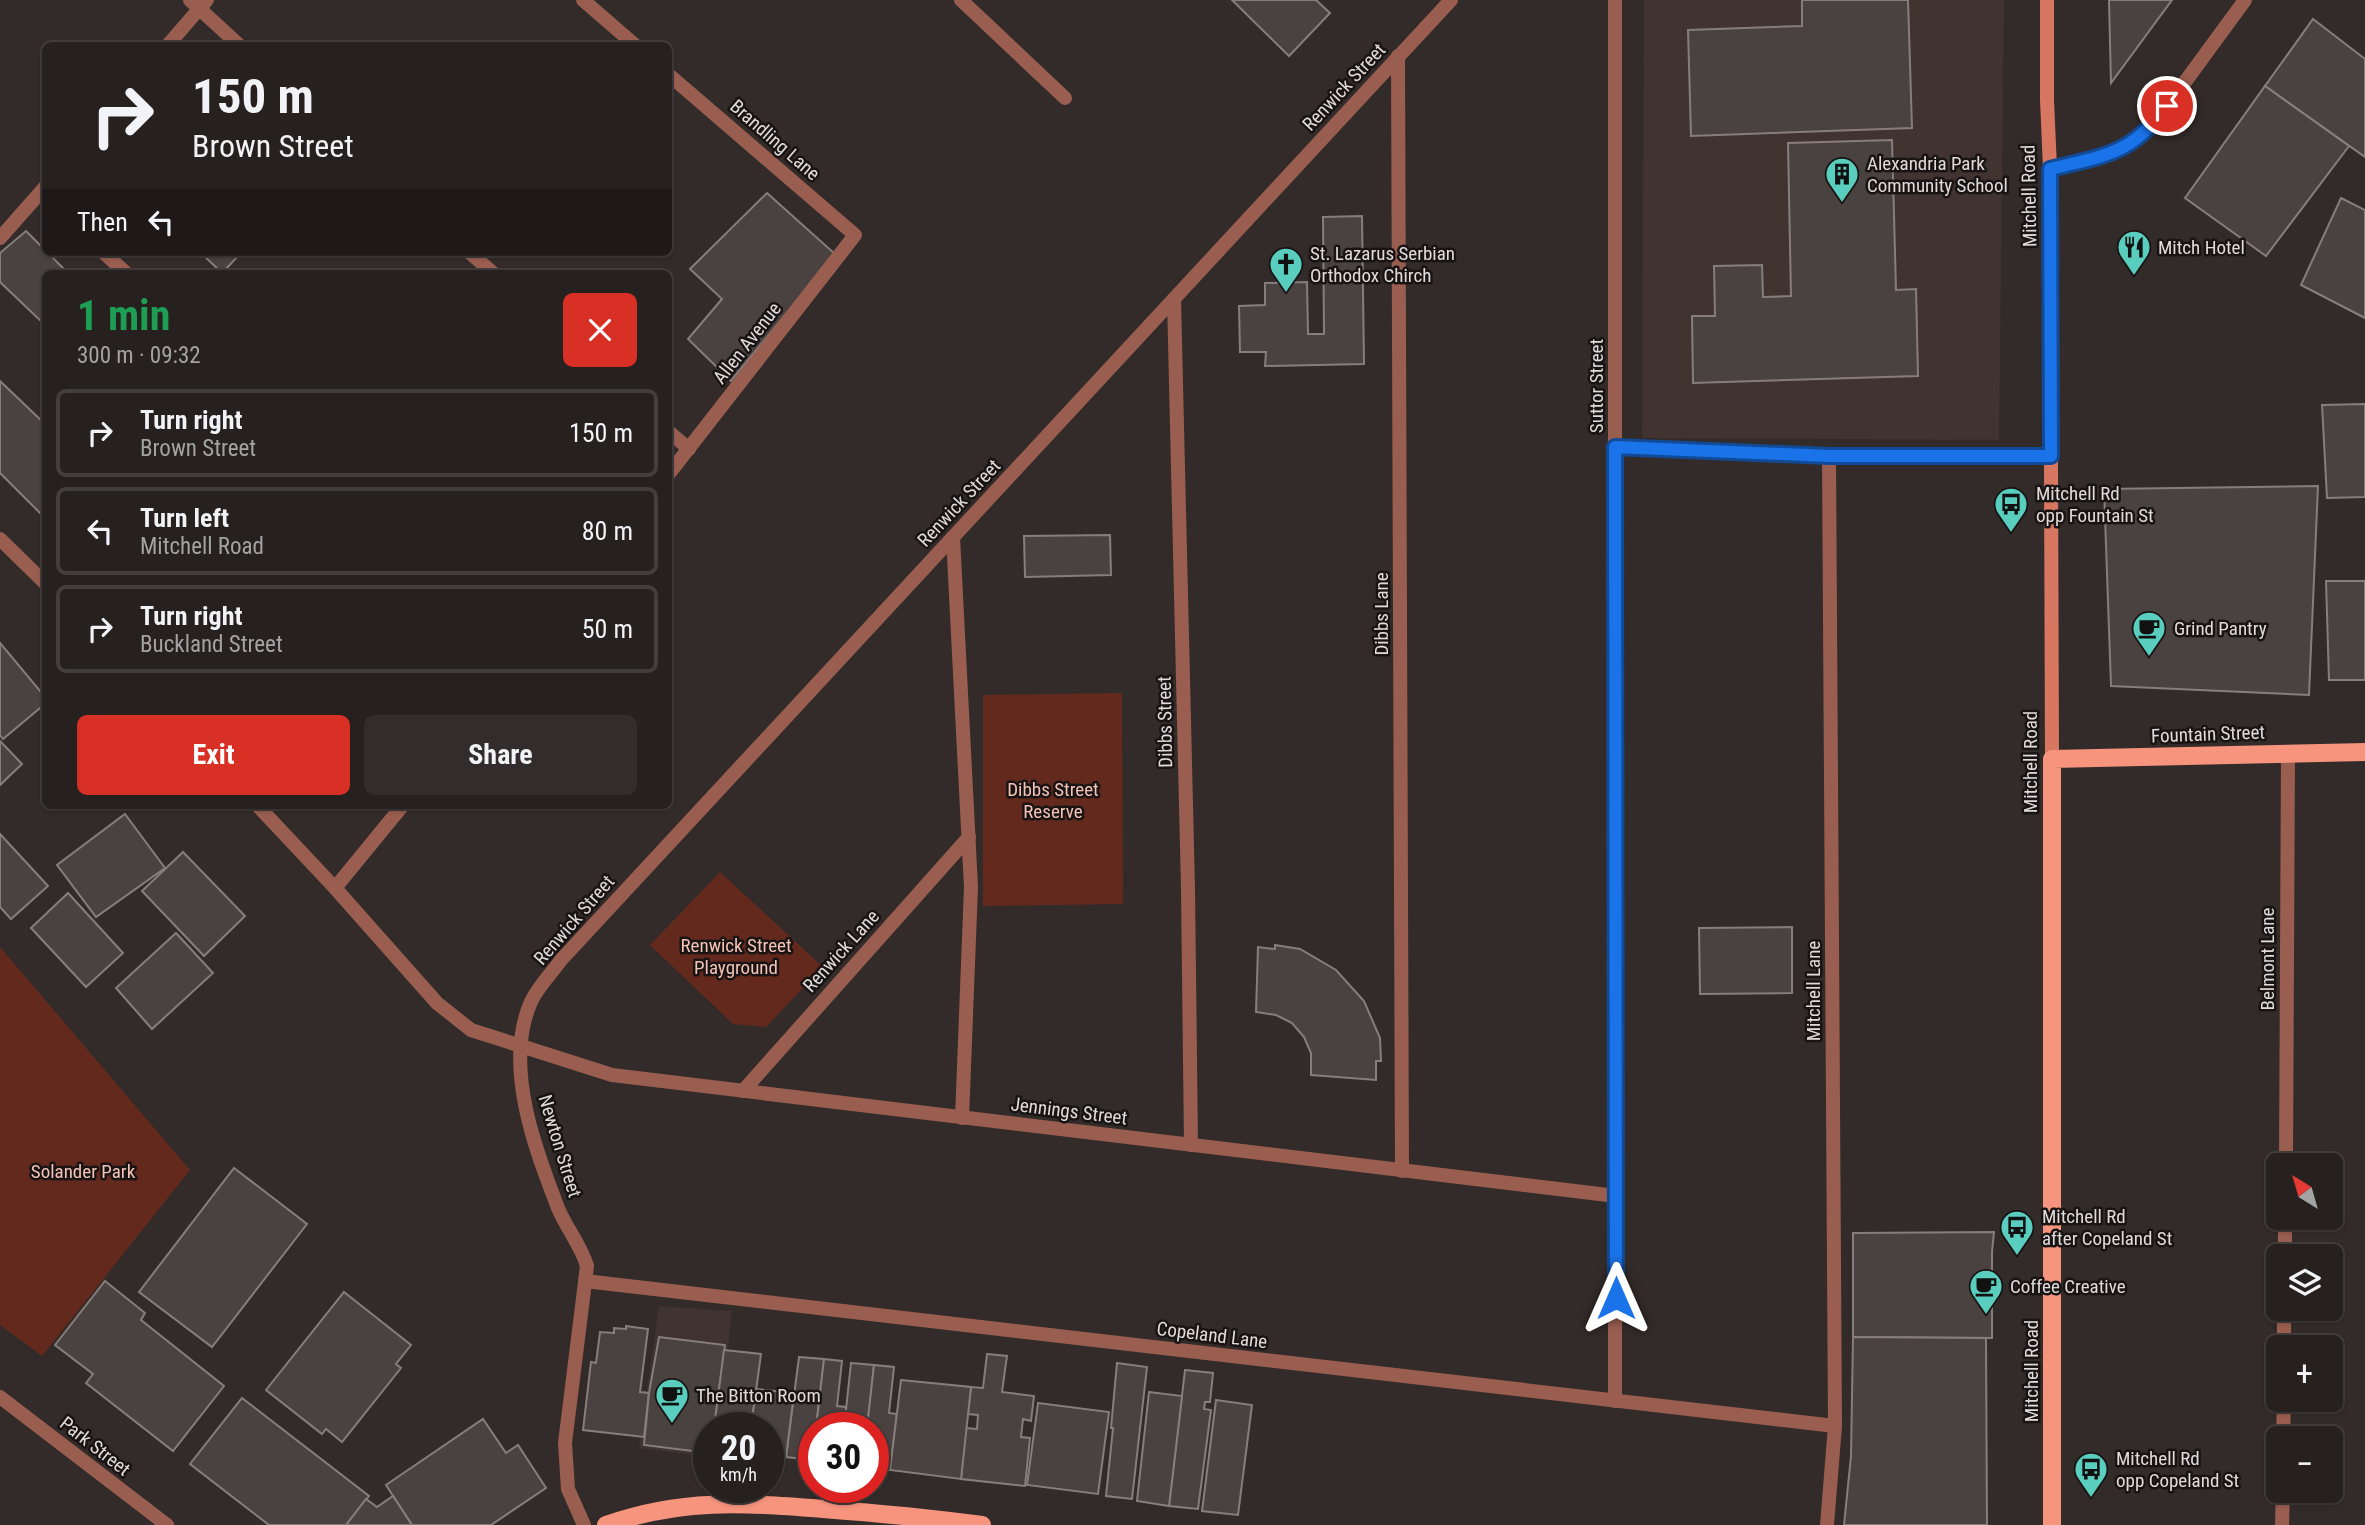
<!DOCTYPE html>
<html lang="en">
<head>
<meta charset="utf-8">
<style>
  body { margin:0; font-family:"Roboto Condensed",sans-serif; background:#322d2c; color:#f1f3f6; height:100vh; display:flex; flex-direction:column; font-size:26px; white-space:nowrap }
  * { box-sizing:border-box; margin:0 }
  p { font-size:23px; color:#a4a3a4 }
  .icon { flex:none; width:38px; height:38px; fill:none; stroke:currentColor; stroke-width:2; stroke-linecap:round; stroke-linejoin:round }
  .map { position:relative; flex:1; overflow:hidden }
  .panel { position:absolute; left:42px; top:270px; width:630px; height:539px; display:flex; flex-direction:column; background:#26201f; border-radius:10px; box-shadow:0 2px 5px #0004,0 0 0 2px #423e3d }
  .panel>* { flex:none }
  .banner { position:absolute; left:42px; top:42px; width:630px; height:214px; border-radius:10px; box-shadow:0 2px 5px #0004,0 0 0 2px #423e3d; background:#26201f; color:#f1f3f6; overflow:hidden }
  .needle { width:46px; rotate:323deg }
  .fabs { position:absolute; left:2266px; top:1153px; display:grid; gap:14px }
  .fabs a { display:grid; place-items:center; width:77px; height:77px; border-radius:10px; background:#26201f; box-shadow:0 2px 5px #0004,0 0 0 2px #423e3d; font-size:35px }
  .speed { position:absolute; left:693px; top:1412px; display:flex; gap:14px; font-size:35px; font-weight:700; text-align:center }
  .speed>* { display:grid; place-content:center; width:91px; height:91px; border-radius:50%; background:#26201f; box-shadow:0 2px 5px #0004,0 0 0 2px #423e3d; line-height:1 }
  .speed small { font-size:18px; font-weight:400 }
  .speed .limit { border:10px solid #d22; background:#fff; color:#111 }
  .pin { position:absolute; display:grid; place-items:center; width:60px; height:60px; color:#fff; margin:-30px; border:4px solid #fff; border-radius:50%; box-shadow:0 2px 7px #0007 }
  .me { position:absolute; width:77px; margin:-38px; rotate:0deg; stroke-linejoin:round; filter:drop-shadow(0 0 5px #0008) }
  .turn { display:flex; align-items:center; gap:24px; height:147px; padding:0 35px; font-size:32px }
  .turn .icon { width:91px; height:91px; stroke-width:2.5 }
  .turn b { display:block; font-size:49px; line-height:60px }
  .then { display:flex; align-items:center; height:66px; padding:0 35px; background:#0003; gap:14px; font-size:26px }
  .round { display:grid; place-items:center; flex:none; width:74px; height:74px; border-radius:10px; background:#322d2c }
  .head { display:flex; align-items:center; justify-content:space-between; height:119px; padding:0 35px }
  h1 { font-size:42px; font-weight:700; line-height:52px; color:#1e9e55 }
  .action { display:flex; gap:14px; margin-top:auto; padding:14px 35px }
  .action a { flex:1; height:80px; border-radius:10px; background:#d93025; color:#fff; font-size:28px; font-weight:700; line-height:80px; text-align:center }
  .action a+a { background:#322d2c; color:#f1f3f6 }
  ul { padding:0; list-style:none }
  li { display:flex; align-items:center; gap:21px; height:88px; margin:0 14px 10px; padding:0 21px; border:4px solid #423e3d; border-radius:10px }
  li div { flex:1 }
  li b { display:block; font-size:26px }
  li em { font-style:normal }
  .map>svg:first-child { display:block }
</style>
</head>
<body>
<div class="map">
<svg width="2365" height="1525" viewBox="0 0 2365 1525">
  <rect width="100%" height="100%" fill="#322b29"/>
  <g fill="#41332f">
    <polygon points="1644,0 2004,0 1999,440 1642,438"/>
    <polygon points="659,1306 732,1311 719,1428 709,1428 709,1457 639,1448"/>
  </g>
  <g fill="#64291d">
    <polygon points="1122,693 1123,904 983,906 983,695"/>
    <polygon points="720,872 823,967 766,1027 733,1024 650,945"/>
    <polygon points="0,947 190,1170 42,1356 0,1325"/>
  </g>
  <g fill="#4a4240" stroke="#877e7c" stroke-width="2">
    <polygon points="1232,0 1316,0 1330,13 1289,56"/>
    <polygon points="1802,0 1908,0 1912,128 1691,136 1688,30 1802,26"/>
    <polygon points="2109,0 2172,0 2111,83"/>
    <polygon points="2313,19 2365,59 2365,157 2265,86"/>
    <polygon points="2265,86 2349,146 2266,256 2185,198"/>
    <polygon points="1892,140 1896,290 1916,289 1918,376 1693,383 1692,316 1715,316 1714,266 1762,265 1763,297 1791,296 1788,143"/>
    <polygon points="767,193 835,254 731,381 688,339 722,299 690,269"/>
    <polygon points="2341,198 2365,210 2365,318 2301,285"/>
    <polygon points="1362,216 1364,364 1265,366 1266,352 1240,352 1239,306 1265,305 1265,283 1307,282 1308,334 1324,334 1323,217"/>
    <polygon points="26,231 68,273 46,273 46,326 0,282 0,253"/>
    <polygon points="200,252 242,252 222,273"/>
    <polygon points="0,381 46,425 46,519 0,473"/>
    <polygon points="2365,404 2365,497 2327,498 2322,405"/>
    <polygon points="2318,486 2309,695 2111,686 2104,489"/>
    <polygon points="1110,535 1111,575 1025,577 1024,536"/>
    <polygon points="2326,581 2365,581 2365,680 2329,680"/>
    <polygon points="0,643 46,698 46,703 3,739 0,735"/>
    <polygon points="0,741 22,764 0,785"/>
    <polygon points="125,814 165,868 96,917 57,865"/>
    <polygon points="0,834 48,886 11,919 0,907"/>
    <polygon points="183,852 245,916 204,956 142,891"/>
    <polygon points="68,893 123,953 86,987 31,928"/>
    <polygon points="1792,927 1792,993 1700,994 1699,928"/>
    <polygon points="176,933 213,973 152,1029 116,988"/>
    <polygon points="1275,945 1300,949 1336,970 1364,1001 1380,1038 1381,1061 1376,1061 1376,1080 1311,1075 1311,1053 1304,1037 1292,1023 1276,1015 1256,1012 1258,947 1275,949"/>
    <polygon points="234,1168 307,1224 212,1347 139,1292"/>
    <polygon points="1994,1232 1992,1252 1992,1338 1853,1337 1853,1233"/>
    <polygon points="105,1281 145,1313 141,1320 224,1386 173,1451 86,1383 93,1374 55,1345"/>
    <polygon points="344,1292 411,1345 396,1364 401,1368 342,1442 326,1429 322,1434 266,1390"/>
    <polygon points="626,1326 648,1329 640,1392 649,1393 644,1437 583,1430 591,1362 596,1363 600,1332 614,1333 614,1328 626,1329"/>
    <polygon points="659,1337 725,1345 714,1428 709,1428 709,1453 644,1445 649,1393"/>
    <polygon points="1853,1337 1986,1338 1987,1525 1844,1525 1851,1456"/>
    <polygon points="724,1350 761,1354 751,1428 714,1428"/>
    <polygon points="987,1354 1007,1356 1002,1392 1034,1396 1031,1421 1023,1419 1021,1437 1030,1438 1025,1486 961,1479 966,1428 977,1429 978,1415 968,1414 971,1387 983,1388"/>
    <polygon points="799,1357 824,1359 816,1428 814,1428 812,1460 786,1457"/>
    <polygon points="824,1359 842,1361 837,1406 846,1407 844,1428 816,1428"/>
    <polygon points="851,1363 874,1365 867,1428 844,1428"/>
    <polygon points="1117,1363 1147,1367 1132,1499 1106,1496 1113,1428 1111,1428"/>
    <polygon points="874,1365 894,1367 889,1413 897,1414 890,1470 873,1468 873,1428 867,1428"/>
    <polygon points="1185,1370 1213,1373 1210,1402 1205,1402 1204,1409 1211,1410 1198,1509 1169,1506"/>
    <polygon points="901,1380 971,1387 961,1479 890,1470"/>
    <polygon points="756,1389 794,1393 786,1457 768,1455 768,1428 751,1428"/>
    <polygon points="1149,1392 1182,1396 1169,1506 1137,1501"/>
    <polygon points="242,1398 369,1496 346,1525 269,1525 190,1464"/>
    <polygon points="1216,1400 1252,1405 1238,1515 1202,1511"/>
    <polygon points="1038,1403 1109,1412 1098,1494 1027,1485"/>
    <polygon points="483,1419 506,1453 518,1445 546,1488 491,1525 412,1525 386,1485"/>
    <polygon points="393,1496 412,1525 346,1525 366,1499 377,1507"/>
  </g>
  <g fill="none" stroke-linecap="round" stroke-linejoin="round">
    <g stroke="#9a5e50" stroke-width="14">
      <polyline points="583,0 636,46"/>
      <polyline points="167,46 207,0"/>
      <polyline points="1398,56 1402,1171"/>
      <polyline points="668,74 855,235 668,475"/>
      <polyline points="0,238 46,186"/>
      <polyline points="103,252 126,273"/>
      <polyline points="953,537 971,887 962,1118"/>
      <polyline points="743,1091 969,837"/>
      <polyline points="2286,1166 2288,753"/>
      <polyline points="2285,1256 2285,1218"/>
      <polyline points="585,1281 1835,1426"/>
      <polyline points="2284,1348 2284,1309"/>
      <polyline points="2283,1438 2284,1400"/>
      <polyline points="1827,1525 1835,1426 1829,456"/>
      <polyline points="2282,1525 2283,1491"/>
    </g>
    <g stroke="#9a5e50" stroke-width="14">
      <polyline points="190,0 240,46"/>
      <polyline points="961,0 1065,98"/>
      <polyline points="1615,0 1615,1401"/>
      <path d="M2050 168C2088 159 2122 153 2152 127L2245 0"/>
      <polyline points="469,252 493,273"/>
      <polyline points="1174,299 1188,889 1191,1145"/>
      <polyline points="668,431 689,449"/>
      <polyline points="1615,447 1829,456 2051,456"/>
      <polyline points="0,539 46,584"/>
      <polyline points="257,805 335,888 437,1003 471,1030 612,1075 1616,1196"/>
      <polyline points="335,888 403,805"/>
      <polyline points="0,1397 167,1525"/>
      <path d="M584 1525 568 1489 565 1443 587 1266C581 1245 566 1228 558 1208 535 1149 504 1067 530 1004 536 989 551 974 561 960L1451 0"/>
    </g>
    <polyline stroke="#d77762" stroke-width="14" points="2047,0 2047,100 2050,168 2052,759"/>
    <g stroke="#f7947e" stroke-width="18">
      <path d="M606 1525C682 1498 744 1503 823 1509 876 1513 929 1518 982 1525"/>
      <polyline points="2052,1525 2052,759 2365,752"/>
    </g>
  </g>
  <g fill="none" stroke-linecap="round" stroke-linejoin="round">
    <defs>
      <path id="route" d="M1616 1298 1615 447 1829 456H2051L2050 169C2106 155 2131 155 2167 106"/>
    </defs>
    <use href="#route" stroke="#114b97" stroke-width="18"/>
    <use href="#route" stroke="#1a73e8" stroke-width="12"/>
  </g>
  <defs>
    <symbol id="building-pin" viewBox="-11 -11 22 30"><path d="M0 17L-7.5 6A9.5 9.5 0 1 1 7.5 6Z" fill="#59cebe" stroke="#181413"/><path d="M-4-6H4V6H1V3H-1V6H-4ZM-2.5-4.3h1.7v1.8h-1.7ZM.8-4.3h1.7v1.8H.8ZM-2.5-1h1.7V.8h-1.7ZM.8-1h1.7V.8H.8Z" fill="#111"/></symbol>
    <symbol id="restaurant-pin" viewBox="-11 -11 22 30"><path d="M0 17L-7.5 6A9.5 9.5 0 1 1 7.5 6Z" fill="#59cebe" stroke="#181413"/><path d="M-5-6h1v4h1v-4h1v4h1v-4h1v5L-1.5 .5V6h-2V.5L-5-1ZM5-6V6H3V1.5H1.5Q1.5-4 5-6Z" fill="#111"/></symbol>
    <symbol id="church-pin" viewBox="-11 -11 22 30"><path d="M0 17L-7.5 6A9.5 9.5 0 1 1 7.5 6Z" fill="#59cebe" stroke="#181413"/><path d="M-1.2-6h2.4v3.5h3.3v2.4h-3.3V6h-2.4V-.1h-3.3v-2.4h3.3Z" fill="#111"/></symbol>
    <symbol id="bus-pin" viewBox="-11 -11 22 30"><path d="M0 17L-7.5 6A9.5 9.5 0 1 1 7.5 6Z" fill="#59cebe" stroke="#181413"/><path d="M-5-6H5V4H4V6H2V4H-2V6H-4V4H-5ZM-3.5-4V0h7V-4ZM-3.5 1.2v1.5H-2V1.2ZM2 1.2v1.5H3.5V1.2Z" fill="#111"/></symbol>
    <symbol id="cafe-pin" viewBox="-11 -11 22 30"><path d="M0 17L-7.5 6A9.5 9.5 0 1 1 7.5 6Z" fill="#59cebe" stroke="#181413"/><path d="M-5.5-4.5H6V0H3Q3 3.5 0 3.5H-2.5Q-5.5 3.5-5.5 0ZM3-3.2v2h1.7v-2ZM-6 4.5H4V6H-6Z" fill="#111"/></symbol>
  </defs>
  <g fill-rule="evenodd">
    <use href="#building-pin" x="1823" y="155" width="38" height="52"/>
    <use href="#restaurant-pin" x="2115" y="228" width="38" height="52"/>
    <use href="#church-pin" x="1267" y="245" width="38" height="52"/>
    <use href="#bus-pin" x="1992" y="485" width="38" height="52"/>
    <use href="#cafe-pin" x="2130" y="609" width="38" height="52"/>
    <use href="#bus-pin" x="1998" y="1208" width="38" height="52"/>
    <use href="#cafe-pin" x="1967" y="1267" width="38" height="52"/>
    <use href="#cafe-pin" x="653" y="1376" width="38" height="52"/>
    <use href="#bus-pin" x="2072" y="1450" width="38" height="52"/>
  </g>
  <g text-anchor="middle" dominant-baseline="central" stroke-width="5" stroke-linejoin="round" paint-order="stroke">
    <g font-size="19" fill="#e0dbda" stroke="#181413">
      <text transform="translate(1344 87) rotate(-47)">Renwick Street</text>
      <text transform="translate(775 140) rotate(41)">Brandling Lane</text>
      <text transform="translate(2029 196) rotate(-91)">Mitchell Road</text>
      <text transform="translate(747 343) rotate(-52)">Allen Avenue</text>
      <text transform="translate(1596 386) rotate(-90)">Suttor Street</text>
      <text transform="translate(959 503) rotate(-47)">Renwick Street</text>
      <text transform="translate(1381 614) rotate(-90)">Dibbs Lane</text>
      <text transform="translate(1165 722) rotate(-91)">Dibbs Street</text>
      <text transform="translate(2208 734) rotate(-2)">Fountain Street</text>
      <text transform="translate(2030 762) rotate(-90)">Mitchell Road</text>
      <text transform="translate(574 920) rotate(-49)">Renwick Street</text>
      <text transform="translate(841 951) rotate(-48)">Renwick Lane</text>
      <text transform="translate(2267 959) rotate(-90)">Belmont Lane</text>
      <text transform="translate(1813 991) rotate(-90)">Mitchell Lane</text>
      <text transform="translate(1069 1111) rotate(7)">Jennings Street</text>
      <text transform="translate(560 1146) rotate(73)">Newton Street</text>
      <text transform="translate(1212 1335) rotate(7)">Copeland Lane</text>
      <text transform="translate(2031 1371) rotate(-90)">Mitchell Road</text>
      <text transform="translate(95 1446) rotate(38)">Park Street</text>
    </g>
    <g font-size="19" fill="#e0dbda" stroke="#181413" text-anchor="start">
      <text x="1867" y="163">Alexandria Park<tspan x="1867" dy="22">Community School</tspan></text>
      <text x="2158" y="247">Mitch Hotel</text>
      <text x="1310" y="253">St. Lazarus Serbian<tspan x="1310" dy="22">Orthodox Chirch</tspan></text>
      <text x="2036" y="493">Mitchell Rd<tspan x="2036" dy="22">opp Fountain St</tspan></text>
      <text x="2174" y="628">Grind Pantry</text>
      <text x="2042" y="1216">Mitchell Rd<tspan x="2042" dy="22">after Copeland St</tspan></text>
      <text x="2010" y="1286">Coffee Creative</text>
      <text x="696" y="1395">The Bitton Room</text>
      <text x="2116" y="1458">Mitchell Rd<tspan x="2116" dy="22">opp Copeland St</tspan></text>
    </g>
    <g font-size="19" fill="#f5c2b6" stroke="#181413">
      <text x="1053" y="789">Dibbs Street<tspan x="1053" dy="22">Reserve</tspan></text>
      <text x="736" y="945">Renwick Street<tspan x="736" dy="22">Playground</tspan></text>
      <text x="83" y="1171">Solander Park</text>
    </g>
  </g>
</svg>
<div class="fabs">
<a><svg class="needle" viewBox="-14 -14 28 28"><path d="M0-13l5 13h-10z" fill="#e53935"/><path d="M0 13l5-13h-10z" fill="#a4a3a4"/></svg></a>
<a><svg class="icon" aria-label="layers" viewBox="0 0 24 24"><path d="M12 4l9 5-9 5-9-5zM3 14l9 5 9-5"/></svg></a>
<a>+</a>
<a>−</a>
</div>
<div class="speed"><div>20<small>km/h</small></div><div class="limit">30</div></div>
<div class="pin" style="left:2167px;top:106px;background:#d93025"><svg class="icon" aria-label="arrive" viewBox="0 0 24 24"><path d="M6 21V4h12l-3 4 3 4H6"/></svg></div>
<svg class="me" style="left:1616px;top:1298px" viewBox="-20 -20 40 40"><path d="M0-17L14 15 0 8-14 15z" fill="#1a73e8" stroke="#fff" stroke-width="4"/></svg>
<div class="banner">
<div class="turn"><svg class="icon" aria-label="right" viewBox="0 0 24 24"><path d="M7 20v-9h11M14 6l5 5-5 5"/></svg><div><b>150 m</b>Brown Street</div></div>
<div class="then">Then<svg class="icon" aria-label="left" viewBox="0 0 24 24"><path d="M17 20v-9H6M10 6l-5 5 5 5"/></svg></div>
</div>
<section class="panel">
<div class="head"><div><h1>1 min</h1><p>300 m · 09:32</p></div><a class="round" style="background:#d93025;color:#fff"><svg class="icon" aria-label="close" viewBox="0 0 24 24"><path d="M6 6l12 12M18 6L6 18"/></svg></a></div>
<ul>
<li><svg class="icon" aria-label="right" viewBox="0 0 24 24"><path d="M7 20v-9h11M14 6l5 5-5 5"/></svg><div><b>Turn right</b><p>Brown Street</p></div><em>150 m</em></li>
<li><svg class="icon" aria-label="left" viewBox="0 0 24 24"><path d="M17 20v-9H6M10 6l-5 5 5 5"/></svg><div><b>Turn left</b><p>Mitchell Road</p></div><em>80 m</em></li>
<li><svg class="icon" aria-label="right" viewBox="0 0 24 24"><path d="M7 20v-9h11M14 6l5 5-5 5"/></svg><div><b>Turn right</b><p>Buckland Street</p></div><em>50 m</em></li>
</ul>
<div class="action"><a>Exit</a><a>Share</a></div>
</section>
</div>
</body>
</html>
